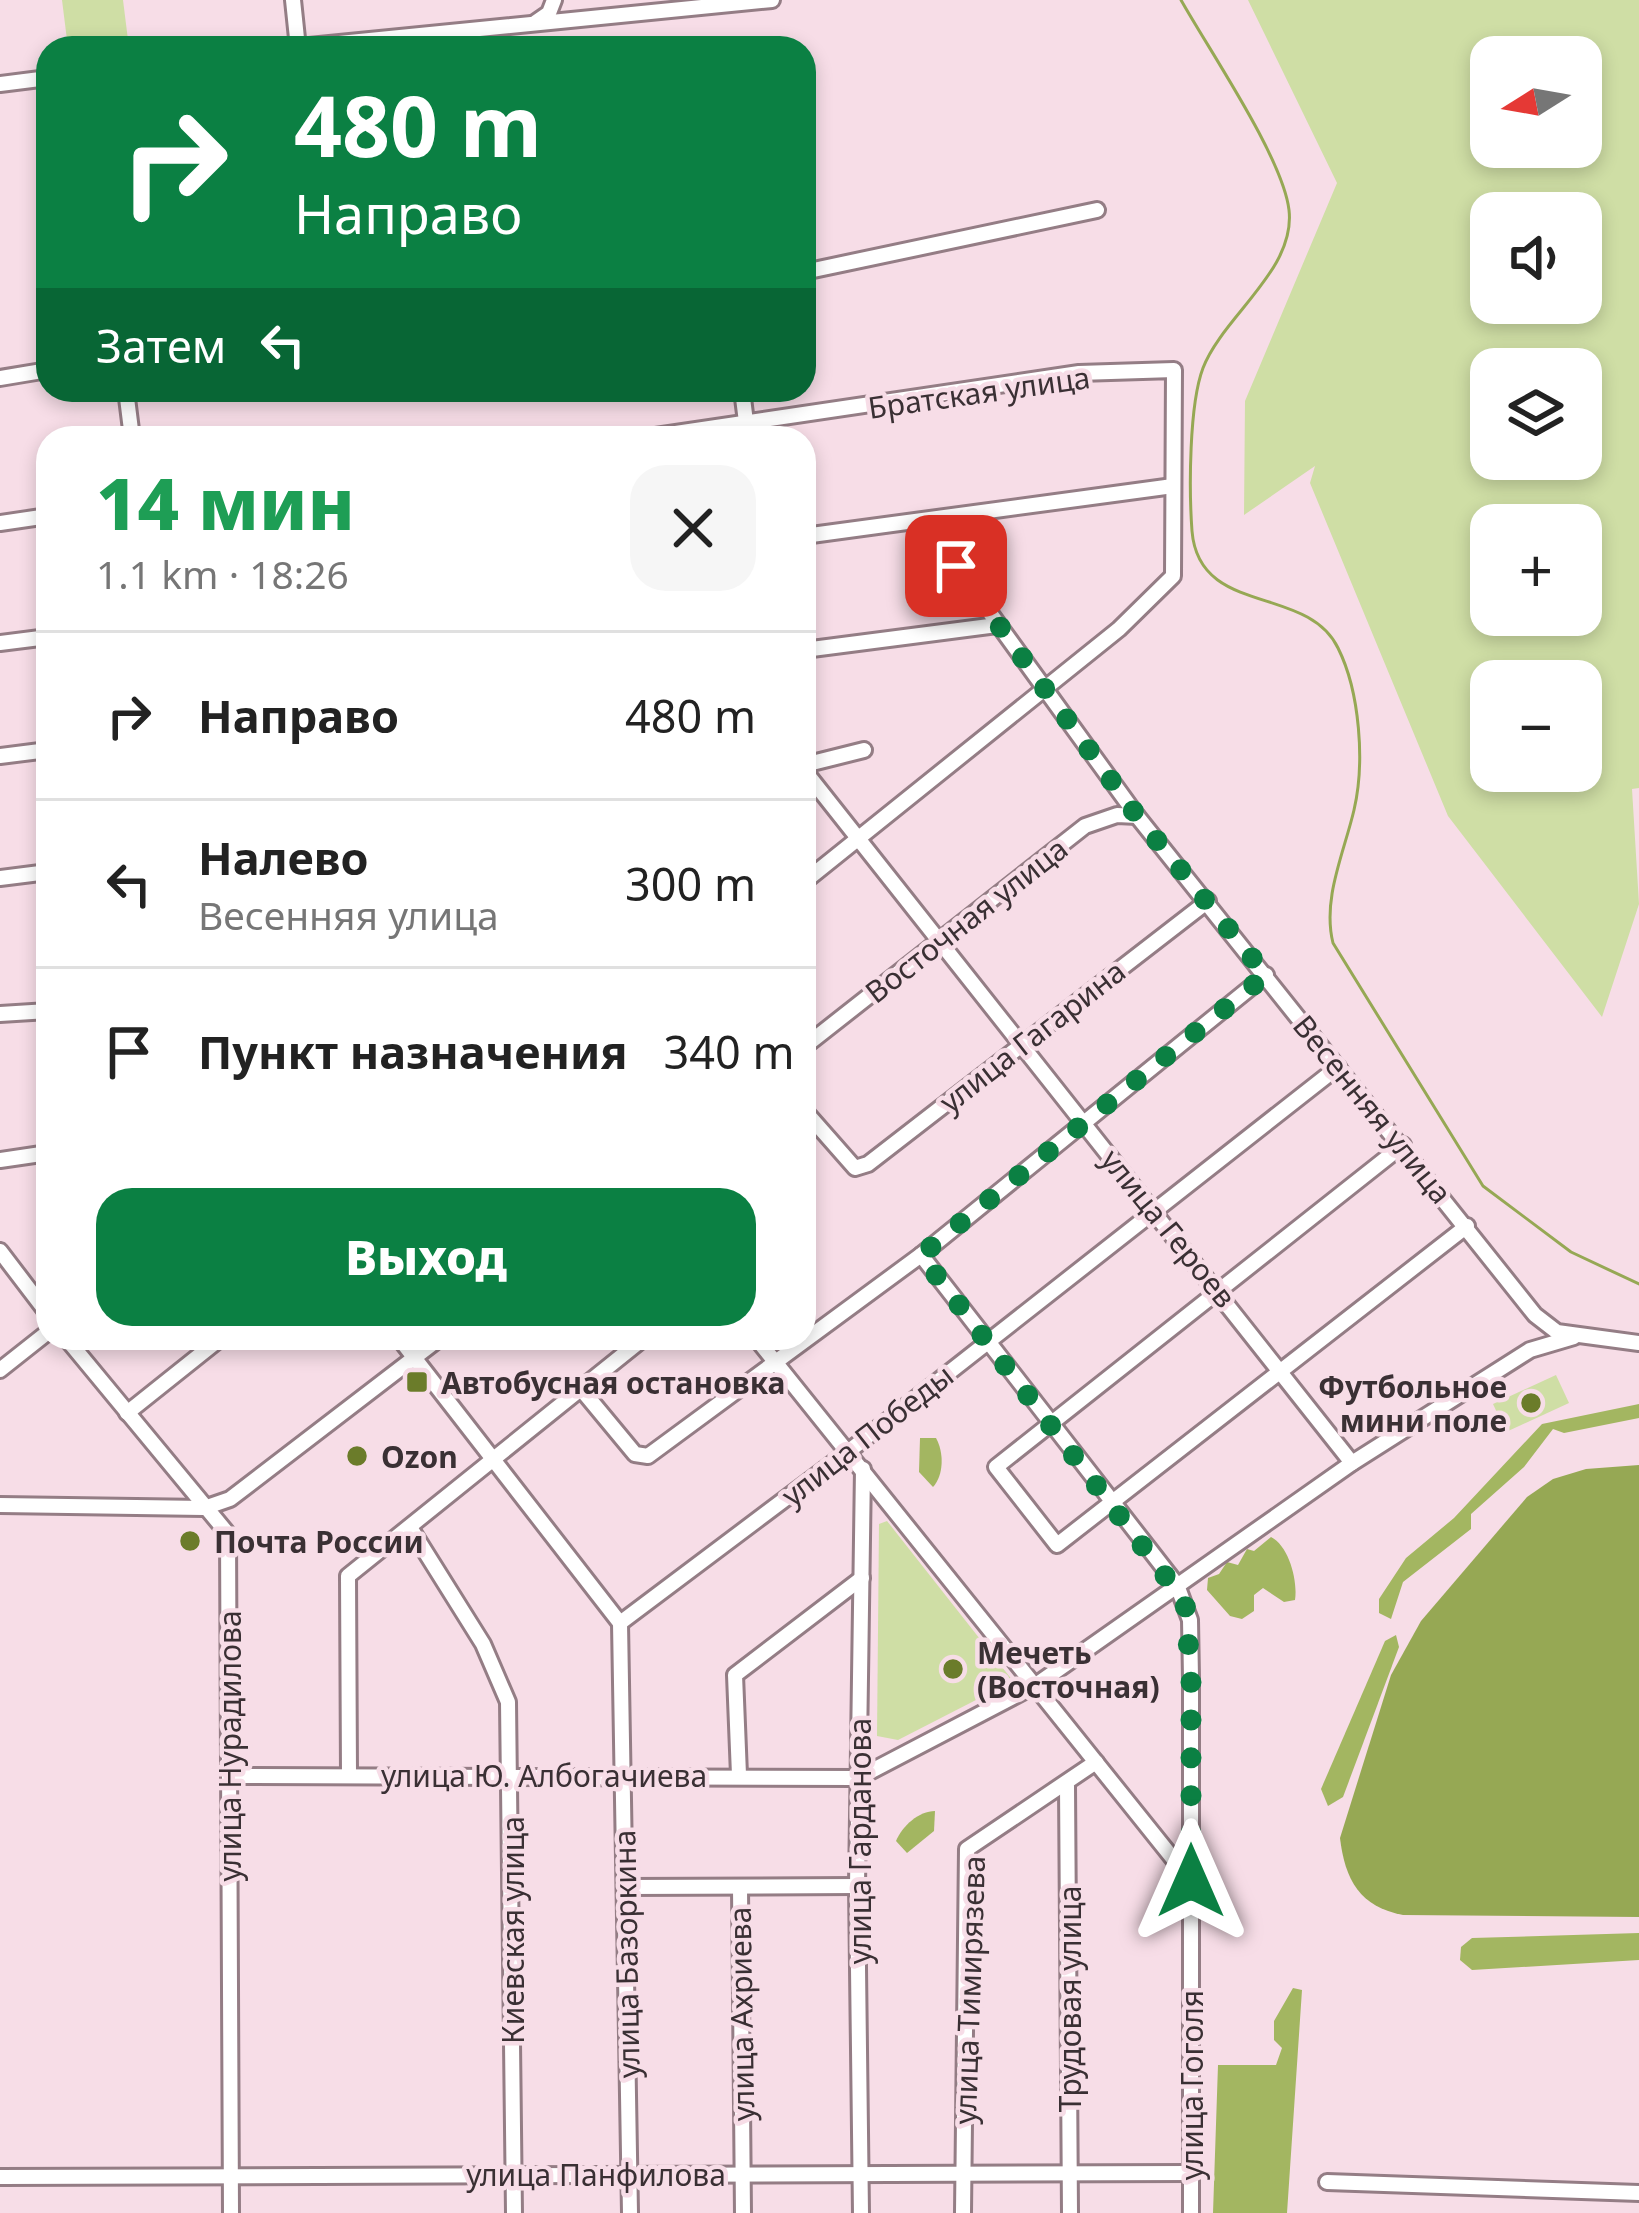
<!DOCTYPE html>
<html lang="ru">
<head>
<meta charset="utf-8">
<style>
  body { margin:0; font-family:"Noto Sans",sans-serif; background:#f6f6f6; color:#222; height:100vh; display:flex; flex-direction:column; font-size:45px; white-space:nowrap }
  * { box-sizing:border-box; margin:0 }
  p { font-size:39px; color:#767676 }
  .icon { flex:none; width:66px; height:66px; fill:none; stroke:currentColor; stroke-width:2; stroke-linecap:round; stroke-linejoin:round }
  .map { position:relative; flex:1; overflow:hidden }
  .side { position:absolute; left:36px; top:426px; width:780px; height:924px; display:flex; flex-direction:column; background:#fff; border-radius:36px; box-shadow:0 6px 18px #0003 }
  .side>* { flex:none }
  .top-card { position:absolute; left:36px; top:36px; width:780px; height:366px; border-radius:36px; box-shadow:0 6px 18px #0003; background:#0b8043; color:#fff; overflow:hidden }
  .needle { width:78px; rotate:259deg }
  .fabs { position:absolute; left:1470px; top:36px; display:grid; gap:24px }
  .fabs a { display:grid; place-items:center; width:132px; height:132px; border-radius:24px; background:#fff; box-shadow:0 6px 18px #0003; font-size:60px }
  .pin { position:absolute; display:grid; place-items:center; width:102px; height:102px; color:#fff; margin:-51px; border-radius:24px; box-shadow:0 6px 18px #0006 }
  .me { position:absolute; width:132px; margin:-66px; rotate:0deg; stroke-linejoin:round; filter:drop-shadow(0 0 9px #0008) }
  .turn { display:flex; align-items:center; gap:42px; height:252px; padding:0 60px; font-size:54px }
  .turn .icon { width:156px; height:156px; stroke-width:2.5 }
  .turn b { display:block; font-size:84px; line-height:102px }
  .then { display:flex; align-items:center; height:114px; padding:0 60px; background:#0003; gap:24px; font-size:45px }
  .round { display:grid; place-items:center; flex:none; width:126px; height:126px; border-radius:36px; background:#f6f6f6 }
  .overview { display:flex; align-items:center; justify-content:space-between; height:204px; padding:0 60px }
  h1 { font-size:72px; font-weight:800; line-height:90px; color:#1e9e55 }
  .button { display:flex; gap:24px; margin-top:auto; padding:24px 60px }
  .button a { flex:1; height:138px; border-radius:36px; background:#0b8043; color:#fff; font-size:48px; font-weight:800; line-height:138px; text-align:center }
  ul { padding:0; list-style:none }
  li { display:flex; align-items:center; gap:36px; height:168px; padding:0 60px; border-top:3px solid #e0e0e0 }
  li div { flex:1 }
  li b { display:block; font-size:45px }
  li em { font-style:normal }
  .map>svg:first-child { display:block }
</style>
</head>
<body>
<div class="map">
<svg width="1639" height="2213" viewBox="0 0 1639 2213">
  <rect width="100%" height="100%" fill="#f7dde7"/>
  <g fill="#cfdea5" fill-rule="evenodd">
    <polygon points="62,0 123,0 129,48 68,48"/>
    <path d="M1248 0H1639V788L1632 789 1639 904 1602 1017 1448 816 1310 483 1315 466 1244 515 1245 401 1337 183ZM1491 57H1581V147H1491ZM1491 213H1581V303H1491ZM1491 369H1581V459H1491ZM1491 525H1581V615H1491ZM1491 681H1581V771H1491Z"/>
    <polygon points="1556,1375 1569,1403 1506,1432 1493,1404"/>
    <polygon points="887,1521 1013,1681 898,1740 877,1736 879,1524"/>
  </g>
  <g fill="#a3b661">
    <polygon points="1639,1404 1639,1418 1564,1433 1553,1429 1524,1467 1471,1514 1471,1529 1403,1582 1391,1619 1379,1613 1379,1599 1406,1558 1454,1518 1542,1424"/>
    <path d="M920 1438H936C944 1452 944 1475 933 1487L919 1472Z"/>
    <path d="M1271 1537C1289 1546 1298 1581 1295 1600L1284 1602 1263 1588 1254 1595V1611L1242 1619 1230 1616 1207 1590 1208 1578 1219 1574 1227 1562 1238 1565 1247 1549 1254 1551Z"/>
    <polygon points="1396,1635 1399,1647 1343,1797 1328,1806 1321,1789 1385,1641"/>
    <path d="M935 1811 934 1831 907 1853 896 1841C902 1826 919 1811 935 1811Z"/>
    <polygon points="1639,1933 1639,1960 1472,1970 1460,1960 1461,1947 1472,1938"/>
    <polygon points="1293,1988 1302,1990 1287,2213 1213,2213 1218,2065 1276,2065 1282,2048 1274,2040 1274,2021"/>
  </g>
  <path fill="#96a854" d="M1639 1465V1917L1403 1915C1360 1907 1345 1880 1340 1838L1391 1675 1421 1621 1527 1497 1553 1479 1586 1469Z"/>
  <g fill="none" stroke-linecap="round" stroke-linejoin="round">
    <path stroke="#96a854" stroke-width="3" d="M1181 0C1209 50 1283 158 1289 210 1296 270 1223 316 1203 368 1189 405 1189 490 1192 531 1199 617 1307 584 1338 648 1360 692 1365 763 1354 810 1344 853 1322 899 1333 943L1483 1186 1571 1252 1639 1284"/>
    <defs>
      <g id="minor">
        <polyline points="293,0 298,48"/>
        <polyline points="536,22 549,13 554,0"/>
        <polyline points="289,48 772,0"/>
        <polyline points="0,84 48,78"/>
        <polyline points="804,272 1097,210"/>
        <polyline points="0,378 48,370"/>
        <polyline points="126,390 132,438"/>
        <polyline points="742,390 748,438"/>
        <polyline points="642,438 1079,373 1174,370 1173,576 1119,629 804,882"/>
        <polyline points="944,519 956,566 1137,816 1535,1315 1557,1332 1639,1343"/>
        <polyline points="0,523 48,516"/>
        <polyline points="804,536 1173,486"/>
        <polyline points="0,643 48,637"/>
        <polyline points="804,650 997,625"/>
        <polyline points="0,756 48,750"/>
        <polyline points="804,765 864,750"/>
        <polyline points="804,770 1352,1463"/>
        <polyline points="0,878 48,872"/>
        <polyline points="0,1014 48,1011"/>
        <polyline points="804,1047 1085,826 1117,815 1137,816"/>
        <polyline points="804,1110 855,1168 868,1164 1208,901"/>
        <polyline points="1403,1145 996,1467 1057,1545 1467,1226"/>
        <polyline points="0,1160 48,1153"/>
        <polyline points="0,1251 48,1314"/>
        <polyline points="921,1255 1177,1585 1190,1620 1191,1678 1191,2213"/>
        <polyline points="66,1338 228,1534 231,2213"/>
        <polyline points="399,1338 620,1623 630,2213"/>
        <polyline points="756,1338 1191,1881"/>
        <polyline points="0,1370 48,1332"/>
        <polyline points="582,1390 635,1454 648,1456 921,1255 1266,975"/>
        <polyline points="127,1413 221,1338"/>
        <polyline points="0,1505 204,1508 230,1499 440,1338"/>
        <polyline points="411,1529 483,1644 508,1702 514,2213"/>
        <polyline points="620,1623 849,1451 1338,1067"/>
        <polyline points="349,1775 348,1576 644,1338"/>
        <polyline points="739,1775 735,1675 862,1578"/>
        <polyline points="229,1776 858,1778 1036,1685 1352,1463 1530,1350 1574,1337"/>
        <polyline points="1067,1786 1070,2213"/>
        <polyline points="626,1887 857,1886"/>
        <polyline points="740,1888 743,2213"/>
        <polyline points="0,2177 1191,2173"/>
        <polyline points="1327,2182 1639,2193"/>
        <polyline points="861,2213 857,1886 863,1469"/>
        <polyline points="963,2213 967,1849 1096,1762"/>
      </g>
    </defs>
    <use href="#minor" stroke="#947d85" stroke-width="20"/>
    <use href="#minor" stroke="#fff" stroke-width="14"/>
  </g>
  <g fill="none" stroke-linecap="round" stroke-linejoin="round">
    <polyline stroke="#0b8043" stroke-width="21" stroke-dasharray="0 37.8" points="956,566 1137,816 1266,975 921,1255 1185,1602 1191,1678 1191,1881"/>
  </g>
  <g fill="#6b7c2a" stroke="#f7dde7" stroke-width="4.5">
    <rect x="405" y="1370" width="24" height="24" rx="6"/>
    <circle cx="1531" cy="1403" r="12"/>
    <circle cx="357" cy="1456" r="12"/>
    <circle cx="190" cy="1541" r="12"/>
    <circle cx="953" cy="1669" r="12"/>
  </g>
  <g text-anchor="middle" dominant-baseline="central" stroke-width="9" stroke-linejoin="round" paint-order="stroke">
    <g font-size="30" fill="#3a3034" stroke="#f7dde7">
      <text transform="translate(979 392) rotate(-8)">Братская улица</text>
      <text transform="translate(966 920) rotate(-38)">Восточная улица</text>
      <text transform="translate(1032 1036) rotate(-38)">улица Гагарина</text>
      <text transform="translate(1373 1109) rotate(51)">Весенняя улица</text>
      <text transform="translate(1169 1228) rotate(51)">улица Героев</text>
      <text transform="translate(867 1435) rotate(-38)">улица Победы</text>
      <text transform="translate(229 1746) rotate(-90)">улица Нурадилова</text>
      <text x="544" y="1775">улица Ю. Албогачиева</text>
      <text transform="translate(859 1841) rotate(-90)">улица Гарданова</text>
      <text transform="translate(512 1930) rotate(-90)">Киевская улица</text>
      <text transform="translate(626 1954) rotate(-91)">улица Базоркина</text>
      <text transform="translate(969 1990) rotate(-88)">улица Тимирязева</text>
      <text transform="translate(1069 1999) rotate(-90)">Трудовая улица</text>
      <text transform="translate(741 2014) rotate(-91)">улица Ахриева</text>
      <text transform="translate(1191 2085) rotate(-90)">улица Гоголя</text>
      <text x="596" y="2174">улица Панфилова</text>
    </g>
    <g font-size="30" font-weight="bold" fill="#3a3034" stroke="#f7dde7" text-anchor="start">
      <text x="441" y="1382">Автобусная остановка</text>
      <text x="1507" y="1386" text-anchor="end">Футбольное<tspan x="1507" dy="34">мини поле</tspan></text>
      <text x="381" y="1456">Ozon</text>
      <text x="214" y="1541">Почта России</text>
      <text x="977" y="1652">Мечеть<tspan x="977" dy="34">(Восточная)</tspan></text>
    </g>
  </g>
</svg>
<div class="fabs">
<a><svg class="needle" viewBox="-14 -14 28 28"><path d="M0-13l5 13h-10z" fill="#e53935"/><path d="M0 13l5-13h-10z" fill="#767676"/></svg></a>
<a><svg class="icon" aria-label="sound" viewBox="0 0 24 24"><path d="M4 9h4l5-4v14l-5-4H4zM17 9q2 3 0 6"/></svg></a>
<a><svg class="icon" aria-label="layers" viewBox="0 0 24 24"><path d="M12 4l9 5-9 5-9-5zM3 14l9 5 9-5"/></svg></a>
<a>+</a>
<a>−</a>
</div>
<div class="pin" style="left:956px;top:566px;background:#d93025"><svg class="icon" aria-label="arrive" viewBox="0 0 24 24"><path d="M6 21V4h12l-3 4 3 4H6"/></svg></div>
<svg class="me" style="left:1191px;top:1881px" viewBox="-20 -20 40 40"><path d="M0-17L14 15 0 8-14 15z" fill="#0b8043" stroke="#fff" stroke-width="4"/></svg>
<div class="top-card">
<div class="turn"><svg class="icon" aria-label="right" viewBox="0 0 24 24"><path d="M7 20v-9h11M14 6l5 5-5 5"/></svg><div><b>480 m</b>Направо</div></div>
<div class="then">Затем<svg class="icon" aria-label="left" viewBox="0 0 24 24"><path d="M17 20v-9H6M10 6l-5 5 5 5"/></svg></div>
</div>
<section class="side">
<div class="overview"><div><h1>14 мин</h1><p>1.1 km · 18:26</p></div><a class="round"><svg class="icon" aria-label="close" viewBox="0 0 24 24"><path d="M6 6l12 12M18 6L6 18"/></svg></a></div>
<ul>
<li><svg class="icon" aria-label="right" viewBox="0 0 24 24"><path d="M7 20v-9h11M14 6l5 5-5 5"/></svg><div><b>Направо</b></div><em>480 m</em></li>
<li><svg class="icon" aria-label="left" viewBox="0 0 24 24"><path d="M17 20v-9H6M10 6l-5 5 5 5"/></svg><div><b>Налево</b><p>Весенняя улица</p></div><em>300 m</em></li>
<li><svg class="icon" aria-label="arrive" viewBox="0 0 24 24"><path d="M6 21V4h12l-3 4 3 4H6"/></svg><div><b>Пункт назначения</b></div><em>340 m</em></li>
</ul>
<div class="button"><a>Выход</a></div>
</section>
</div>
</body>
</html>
